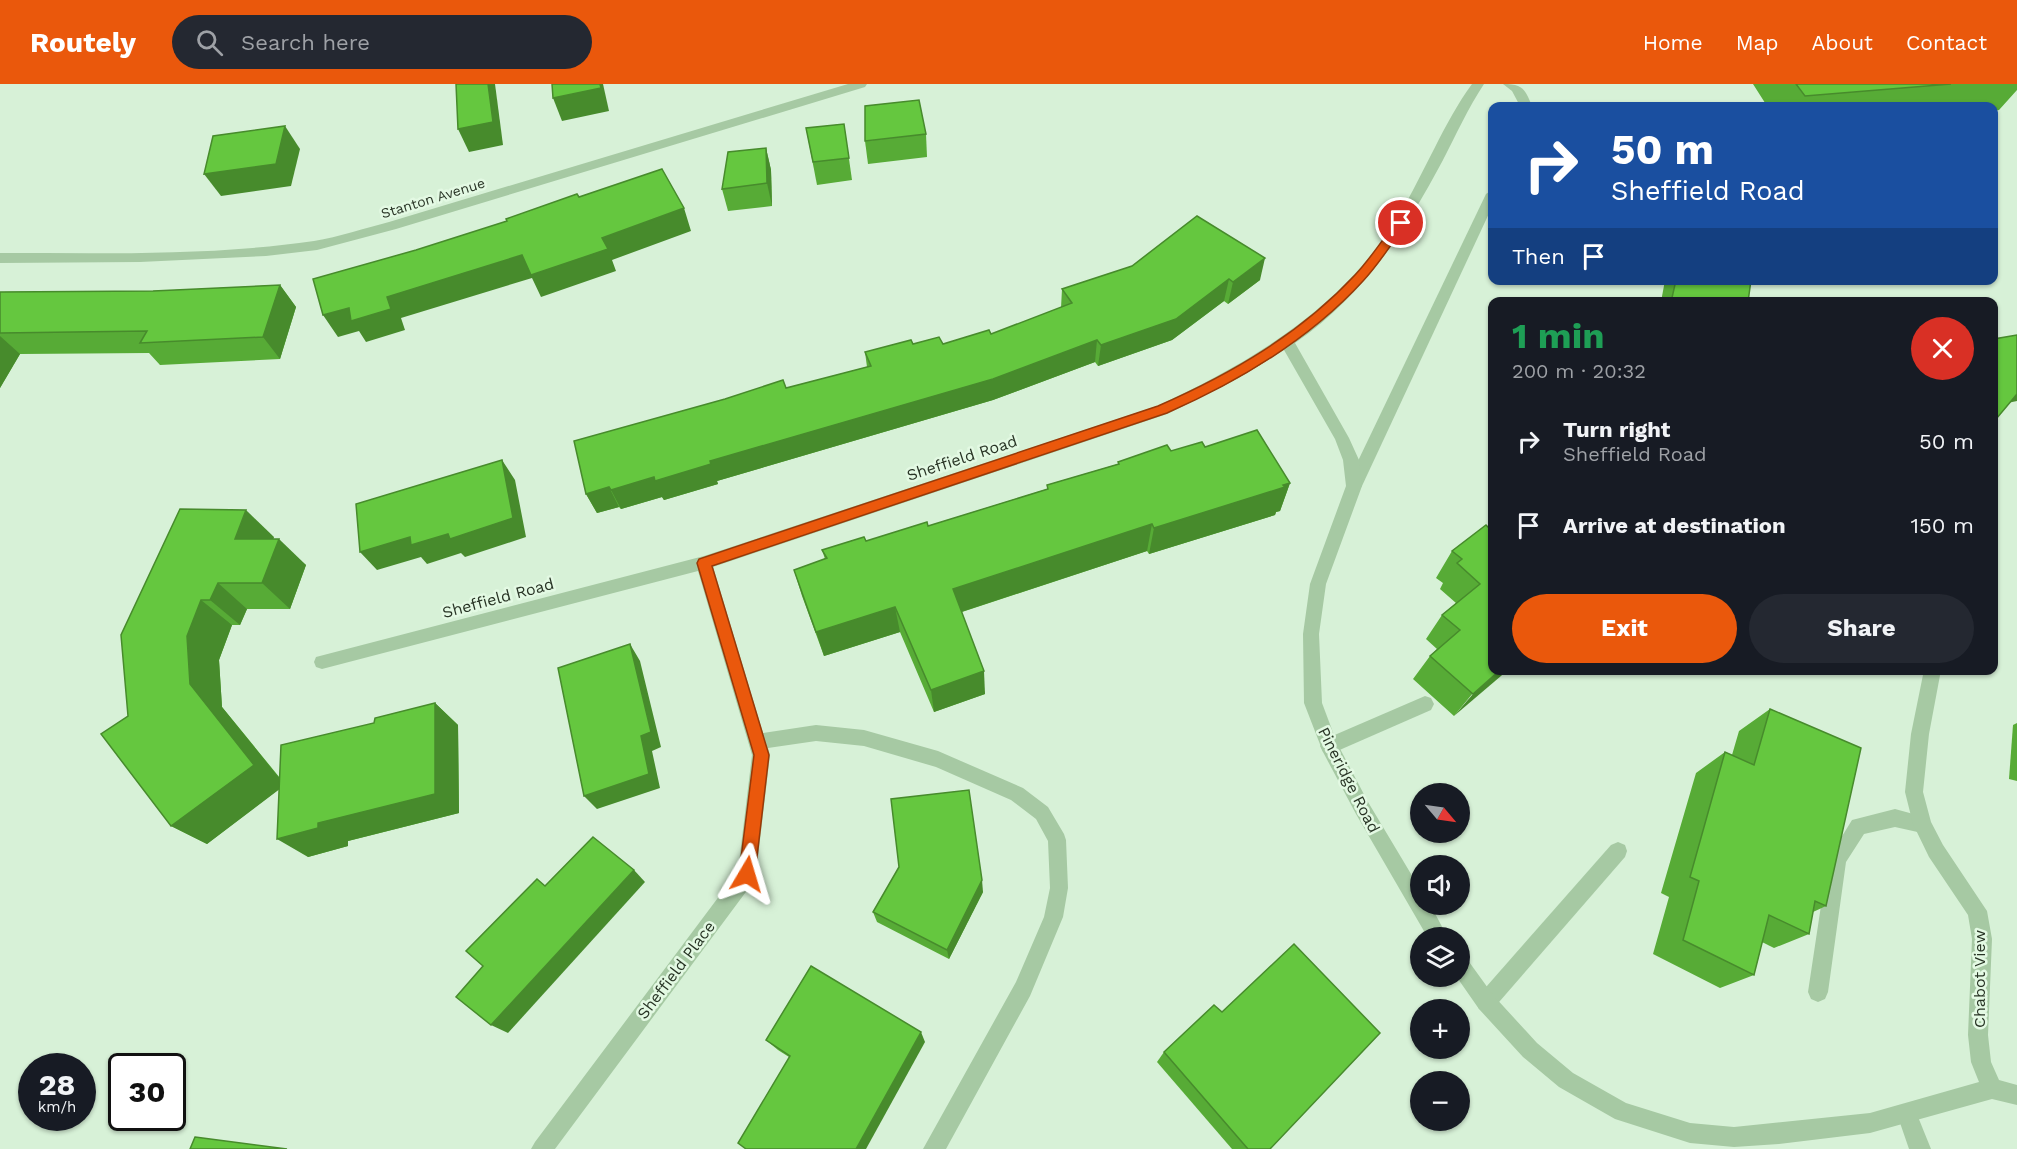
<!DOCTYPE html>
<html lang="en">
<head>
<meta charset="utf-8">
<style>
  body { margin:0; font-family:"Work Sans",sans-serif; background:#242831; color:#f1f3f6; height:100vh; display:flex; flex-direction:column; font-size:22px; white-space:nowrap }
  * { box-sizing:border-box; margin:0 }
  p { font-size:20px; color:#9ea1a6 }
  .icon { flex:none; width:33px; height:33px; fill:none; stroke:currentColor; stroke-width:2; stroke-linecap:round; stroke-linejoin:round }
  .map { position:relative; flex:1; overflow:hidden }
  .details { position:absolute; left:1488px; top:213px; width:510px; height:378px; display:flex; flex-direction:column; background:#171b24; border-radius:12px; box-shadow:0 2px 4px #0004 }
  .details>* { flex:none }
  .top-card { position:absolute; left:1488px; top:18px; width:510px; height:183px; border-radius:12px; box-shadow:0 2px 4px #0004; background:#1a4fa0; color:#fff; overflow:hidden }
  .needle { width:39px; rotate:119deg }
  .controls { position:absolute; left:1410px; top:699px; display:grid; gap:12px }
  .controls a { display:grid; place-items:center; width:60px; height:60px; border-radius:50%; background:#171b24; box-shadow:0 2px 4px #0004; font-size:30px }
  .speed { position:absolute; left:18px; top:969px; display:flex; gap:12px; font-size:30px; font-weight:700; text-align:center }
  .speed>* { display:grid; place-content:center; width:78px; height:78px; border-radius:50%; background:#171b24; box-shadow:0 2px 4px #0004; line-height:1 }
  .speed small { font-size:15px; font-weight:400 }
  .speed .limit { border:3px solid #111; border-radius:9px; background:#fff; color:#111 }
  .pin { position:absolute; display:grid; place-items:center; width:51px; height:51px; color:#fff; margin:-26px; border:3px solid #fff; border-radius:50%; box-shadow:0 2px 6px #0007 }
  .me { position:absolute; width:66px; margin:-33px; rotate:7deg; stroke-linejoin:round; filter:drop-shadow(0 0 4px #0008) }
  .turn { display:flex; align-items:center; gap:21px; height:126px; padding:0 24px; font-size:27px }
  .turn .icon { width:78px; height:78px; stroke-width:2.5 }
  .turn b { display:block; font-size:42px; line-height:51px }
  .then { display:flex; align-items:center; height:57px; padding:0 24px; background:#0003; gap:12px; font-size:22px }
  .round { display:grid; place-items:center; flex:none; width:63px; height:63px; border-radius:32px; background:#242831 }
  .headline { display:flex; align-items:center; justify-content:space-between; height:102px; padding:0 24px }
  h1 { font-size:36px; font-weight:700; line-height:45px; color:#1e9e55 }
  .cta { display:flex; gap:12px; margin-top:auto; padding:12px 24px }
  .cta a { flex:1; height:69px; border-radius:36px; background:#ea580c; color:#fff; font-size:24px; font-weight:700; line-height:69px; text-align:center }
  .cta a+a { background:#242831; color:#f1f3f6 }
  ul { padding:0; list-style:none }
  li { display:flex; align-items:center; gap:18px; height:84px; padding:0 24px }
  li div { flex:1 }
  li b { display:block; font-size:22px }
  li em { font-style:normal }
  header { display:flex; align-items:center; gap:36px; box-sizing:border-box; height:84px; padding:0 30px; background:#ea580c; color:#fff }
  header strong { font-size:28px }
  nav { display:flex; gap:33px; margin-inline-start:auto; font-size:21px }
  .search { width:420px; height:54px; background:#242831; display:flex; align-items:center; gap:15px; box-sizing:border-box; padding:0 21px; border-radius:33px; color:#9ea1a6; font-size:22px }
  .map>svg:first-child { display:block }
</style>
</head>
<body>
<header>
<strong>Routely</strong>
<div class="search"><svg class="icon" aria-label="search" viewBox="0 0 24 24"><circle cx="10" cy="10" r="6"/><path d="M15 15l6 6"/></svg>Search here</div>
<nav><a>Home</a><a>Map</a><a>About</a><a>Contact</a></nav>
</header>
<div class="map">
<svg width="2017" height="1065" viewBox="0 0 2017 1065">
  <rect width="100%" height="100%" fill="#d7f1d7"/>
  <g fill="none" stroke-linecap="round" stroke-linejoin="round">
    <g fill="#a6c9a3" fill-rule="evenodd">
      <path d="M1503 0C1523 0 1525 5 1532 22H1520L1512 7Z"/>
      <polygon points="1492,106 1492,123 1362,402 1359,406 1354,408 1349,406 1346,402 1486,110"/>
      <polygon points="1425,612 1431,614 1434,620 1431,626 1335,668 1329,670 1323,668 1320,662 1323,656"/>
      <polygon points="1895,725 1928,734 1931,740 1928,746 1922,749 1895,743 1864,750 1846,778 1828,908 1825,915 1818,918 1811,915 1808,908 1828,775 1852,736"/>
      <polygon points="1618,758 1625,761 1627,767 1625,773 1493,925 1486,928 1479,925 1476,918 1479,911 1611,761"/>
      <polygon points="1907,1020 1914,1023 1931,1065 1909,1065 1897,1030 1900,1023"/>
    </g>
    <g fill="#a6c9a3" fill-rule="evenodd">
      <path d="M1472 0H1484C1468 24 1456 51 1443 76 1404 149 1364 211 1295 259L1349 354 1359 376 1362 402 1326 500 1319 550 1322 619 1337 659 1368 718 1420 805V820H1430L1448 854H1428L1356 730 1323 668 1304 619 1303 550 1310 500 1346 402 1343 376 1335 355 1284 266 1237 295 1167 330 713 483 763 649 816 641 864 646 938 667 1023 704 1048 723 1064 750 1066 756 1068 804 1063 833 1030 912 946 1065H923L1016 898 1044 833 1050 804 1048 757 1036 735 1011 716 936 683 864 662 816 657 768 664 770 671 756 790 754 797 555 1065H531L535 1058 738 787 752 671 698 487 322 585 316 583 314 578 316 573 704 472 1157 322C1252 278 1344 223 1399 131 1424 90 1444 38 1472 0Z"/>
      <polygon points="1924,586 1941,586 1929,650 1923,708 1931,738 1943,761 1987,827 1992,855 1988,951 1991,978 1999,996 2017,1001 2017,1021 1992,1015 1870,1049 1779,1060 1734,1063 1690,1059 1615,1035 1559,1003 1523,973 1479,925 1456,892 1460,892 1460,872 1467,875 1493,911 1537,959 1573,989 1626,1019 1690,1039 1734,1043 1870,1029 1979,998 1971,978 1968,951 1972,855 1968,831 1929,773 1913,740 1905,708 1911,650"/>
    </g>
    <path fill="#a6c9a3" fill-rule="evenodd" d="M848 0H867L865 3 396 145 317 166 266 172 140 178 0 179V169C104 169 211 172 314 157 339 153 365 144 389 138Z"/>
  </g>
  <g fill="#57ab36">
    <polygon points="1753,0 2017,0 2017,6 1999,26 1994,27 1994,22 1767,22"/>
    <polygon points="844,40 852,96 817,101 806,44"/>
    <polygon points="926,50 927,73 868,80 865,57"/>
    <polygon points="766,64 771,86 772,122 728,127 722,105"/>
    <polygon points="1132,182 1260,196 1228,220 1224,217 1172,256 1098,282 1095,278 993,316 717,397 718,400 664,416 662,413 621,425 619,423 597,429 586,410 786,304 867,283 865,268 913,260 943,260 991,250 1061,224 1062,205"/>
    <polygon points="1665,196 1751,196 1748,218 1661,218"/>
    <polygon points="280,201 296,223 280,275 160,281 149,269 20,270 0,304 0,208 153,207"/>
    <polygon points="1205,363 1290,399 1280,427 1276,428 1275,431 1149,470 1147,467 962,528 985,610 934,628 900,548 824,572 802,512 794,486 825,475 822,466 866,457 928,442 1047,405 1047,401 1118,380 1118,378 1171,367"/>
    <polygon points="1486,441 1492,586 1454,632 1413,595 1430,572 1437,565 1426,555 1442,531 1456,519 1440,505 1443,499 1436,494 1452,467"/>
    <polygon points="274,453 273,455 306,481 290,525 247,525 240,541 232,541 219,576 222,623 280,694 374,639 435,619 458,641 459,729 348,757 348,762 308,773 279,705 207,760 171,742 121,551"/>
    <polygon points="1770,625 1826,822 1813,828 1809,850 1774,864 1762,858 1754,891 1720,904 1653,870 1669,813 1661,809 1696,689 1725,668 1732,671 1739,647"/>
    <polygon points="2017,639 2017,697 2009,695 2013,641"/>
    <polygon points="983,808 949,875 877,838 873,828"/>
    <polygon points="766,956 925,958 789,973 778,966"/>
    <polygon points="1164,968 1270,1065 1232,1065 1157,978"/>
  </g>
  <g fill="#478b2c">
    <polygon points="488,0 495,0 503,61 469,68 458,45"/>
    <polygon points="600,0 603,0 609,27 562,37 553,14"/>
    <polygon points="285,42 300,65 291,102 221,112 204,90"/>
    <polygon points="766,64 771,86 772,122 767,99"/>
    <polygon points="684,124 691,147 612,176 616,187 541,213 532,194 401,234 405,246 366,258 359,247 338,253 323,231 522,171 602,154"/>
    <polygon points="1265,174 1260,196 1228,220 1233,198"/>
    <polygon points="1229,195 1224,217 1172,256 1098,282 1101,261"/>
    <polygon points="280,201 296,223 280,275 263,253"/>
    <polygon points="0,252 20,270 0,304"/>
    <polygon points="1097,256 1095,278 993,316 717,397 718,400 664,416 662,413 621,425 611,406 710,377"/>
    <polygon points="2017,305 2017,317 1998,321"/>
    <polygon points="502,376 515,396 526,453 465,473 461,469 427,480 421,473 377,486 360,468"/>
    <polygon points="1290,399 1280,427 1276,428 1275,431 1149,470 1154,444"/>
    <polygon points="609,403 619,423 597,429 586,410"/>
    <polygon points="246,426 274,453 264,482 235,455"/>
    <polygon points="1152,440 1147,467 955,530 953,505"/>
    <polygon points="279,455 306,481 290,525 262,499"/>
    <polygon points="218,499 247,525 240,541 210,516"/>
    <polygon points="201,516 232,541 219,576 222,623 285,701 207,760 171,742 190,600 187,552"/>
    <polygon points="895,523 900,548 824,572 816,548"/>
    <polygon points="630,560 640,577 661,663 652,667 660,704 597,725 584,712 641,652"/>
    <polygon points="1500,586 1508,586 1454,632 1473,610"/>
    <polygon points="984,587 985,610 934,628 931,606"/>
    <polygon points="435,619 458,641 459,729 348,757 348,762 308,773 277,755 318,739"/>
    <polygon points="634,786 645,798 508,949 491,941"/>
    <polygon points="982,796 983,808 949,875 947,866"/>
    <polygon points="921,948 925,958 866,1065 856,1065"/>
  </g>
  <g fill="#65c73f" stroke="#478b2c" stroke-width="1.5">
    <polygon points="456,0 488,0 493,38 458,45"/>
    <polygon points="552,0 600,0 601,4 553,14"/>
    <polygon points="1796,0 1951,0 1805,12"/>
    <polygon points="919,16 926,50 865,57 865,22"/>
    <polygon points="844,40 849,74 813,78 806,44"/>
    <polygon points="285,42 276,80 204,90 213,52"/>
    <polygon points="766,64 767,99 722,105 728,68"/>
    <polygon points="662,85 684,124 602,154 608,165 531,191 522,171 387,213 391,225 351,237 349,224 323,231 313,195 416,166 507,137 506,135 577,110 579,113"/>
    <polygon points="1197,132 1265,174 1233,198 1229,195 1176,235 1101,261 1097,256 993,295 710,377 711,380 655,397 654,393 611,406 609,403 586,410 574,357 725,315 783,296 786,304 871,282 865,268 911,256 913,260 939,253 943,260 989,246 991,250 1072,219 1062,205 1132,182"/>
    <polygon points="1676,196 1751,196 1748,218 1671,218"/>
    <polygon points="280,201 263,253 140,259 147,247 0,249 0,208 153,207"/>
    <polygon points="2017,251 2017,310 1997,334 1994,331 1994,255"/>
    <polygon points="1257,346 1290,399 1283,401 1285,403 1154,444 1152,440 953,505 984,587 931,606 895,523 816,548 794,486 827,474 822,466 864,453 866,457 927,438 928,442 1048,405 1047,401 1119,380 1118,378 1167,361 1171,367 1202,358 1205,363"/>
    <polygon points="502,376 513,434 450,455 448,450 411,461 410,453 360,468 356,420"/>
    <polygon points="180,425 246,426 235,455 279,455 262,499 218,499 210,516 201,516 187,552 190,600 254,681 171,742 101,650 128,632 121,551"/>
    <polygon points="1486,441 1492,447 1492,586 1500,586 1473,610 1430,572 1460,546 1442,531 1480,500 1457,479 1462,475 1452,467"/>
    <polygon points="630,560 651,648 641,652 649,690 584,712 558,584"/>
    <polygon points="435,619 435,710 318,739 318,744 277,755 281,661 374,639 375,634"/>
    <polygon points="1770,625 1861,664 1826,822 1815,817 1809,850 1769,831 1754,891 1683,856 1699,797 1690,793 1725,668 1754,681"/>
    <polygon points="969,706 982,796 947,866 873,828 899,783 891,715"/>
    <polygon points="593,753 634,786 491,941 456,913 483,882 466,867 537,795 545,802"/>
    <polygon points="1294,860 1380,949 1270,1065 1248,1065 1164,968 1214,921 1222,928"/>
    <polygon points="811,882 921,948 856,1065 746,1065 738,1059 790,972 766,956"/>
    <polygon points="195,1053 287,1065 190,1065"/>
  </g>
  <path fill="#ea580c" stroke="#983908" stroke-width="1.5" d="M1401 135 1407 139 1405 142C1391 160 1379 180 1363 197 1309 256 1240 297 1167 329L712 482 769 671 755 790 753 795 747 797 742 795 739 790 754 671 697 479 699 475 1158 322C1231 290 1300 250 1355 191 1371 174 1384 154 1397 136Z"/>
  <g text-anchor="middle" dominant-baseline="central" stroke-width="5" stroke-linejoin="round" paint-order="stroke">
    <g font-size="14" fill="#283425" stroke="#e3f9e3">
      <text transform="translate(433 114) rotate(-17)">Stanton Avenue</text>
    </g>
    <g font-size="16" fill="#283425" stroke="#e3f9e3">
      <text transform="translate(962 374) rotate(-18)">Sheffield Road</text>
      <text transform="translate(498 514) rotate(-15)">Sheffield Road</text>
      <text transform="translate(1349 696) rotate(63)">Pineridge Road</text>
      <text transform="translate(676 886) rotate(-53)">Sheffield Place</text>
      <text transform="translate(1979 895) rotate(-90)">Chabot View</text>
    </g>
  </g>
</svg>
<div class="controls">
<a><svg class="needle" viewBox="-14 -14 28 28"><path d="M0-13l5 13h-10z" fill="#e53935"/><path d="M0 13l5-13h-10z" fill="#9ea1a6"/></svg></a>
<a><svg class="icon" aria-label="sound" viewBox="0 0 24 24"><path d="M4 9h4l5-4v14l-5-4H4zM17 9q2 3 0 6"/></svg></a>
<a><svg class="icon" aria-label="layers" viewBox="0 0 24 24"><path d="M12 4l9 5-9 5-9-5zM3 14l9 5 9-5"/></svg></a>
<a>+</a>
<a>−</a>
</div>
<div class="speed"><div>28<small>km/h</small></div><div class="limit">30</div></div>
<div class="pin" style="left:1401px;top:139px;background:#d93025"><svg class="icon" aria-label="arrive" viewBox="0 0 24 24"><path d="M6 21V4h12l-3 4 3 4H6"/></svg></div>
<svg class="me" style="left:747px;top:790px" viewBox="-20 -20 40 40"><path d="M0-17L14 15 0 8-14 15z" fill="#ea580c" stroke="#fff" stroke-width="4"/></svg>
<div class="top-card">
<div class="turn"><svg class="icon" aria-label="right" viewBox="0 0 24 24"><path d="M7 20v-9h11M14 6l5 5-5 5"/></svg><div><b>50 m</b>Sheffield Road</div></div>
<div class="then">Then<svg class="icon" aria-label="arrive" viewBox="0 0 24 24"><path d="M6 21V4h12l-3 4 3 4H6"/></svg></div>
</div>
<section class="details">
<div class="headline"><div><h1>1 min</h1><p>200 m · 20:32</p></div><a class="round" style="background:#d93025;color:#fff"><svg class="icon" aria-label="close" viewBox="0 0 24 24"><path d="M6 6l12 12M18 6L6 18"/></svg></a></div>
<ul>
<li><svg class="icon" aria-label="right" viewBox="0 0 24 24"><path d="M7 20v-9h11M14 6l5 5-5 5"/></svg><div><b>Turn right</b><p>Sheffield Road</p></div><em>50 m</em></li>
<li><svg class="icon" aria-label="arrive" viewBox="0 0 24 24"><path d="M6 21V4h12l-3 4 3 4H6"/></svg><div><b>Arrive at destination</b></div><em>150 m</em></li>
</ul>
<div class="cta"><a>Exit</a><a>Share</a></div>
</section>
</div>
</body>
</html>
